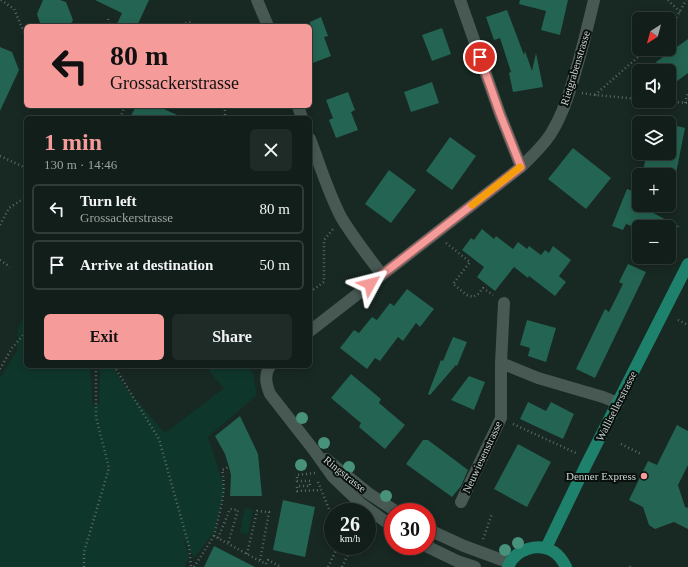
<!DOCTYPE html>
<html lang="en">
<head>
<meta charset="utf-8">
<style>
  body { margin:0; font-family:Georgia,serif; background:#1f2b27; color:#f1f3f6; height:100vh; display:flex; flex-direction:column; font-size:15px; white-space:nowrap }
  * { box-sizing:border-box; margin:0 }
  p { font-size:13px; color:#9ca2a2 }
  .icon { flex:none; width:22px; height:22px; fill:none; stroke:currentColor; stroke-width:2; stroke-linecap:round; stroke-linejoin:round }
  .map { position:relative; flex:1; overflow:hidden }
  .drawer { position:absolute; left:24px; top:116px; width:288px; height:252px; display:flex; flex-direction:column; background:#121e1a; border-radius:6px; box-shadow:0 2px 10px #0003,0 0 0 1px #313c39 }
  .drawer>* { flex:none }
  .top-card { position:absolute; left:24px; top:24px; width:288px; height:84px; border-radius:6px; box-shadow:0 2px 10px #0003,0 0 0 1px #313c39; background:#f59b99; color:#111; overflow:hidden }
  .needle { width:26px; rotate:216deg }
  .controls { position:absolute; left:632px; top:12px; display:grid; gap:8px }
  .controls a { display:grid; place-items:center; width:44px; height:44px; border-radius:6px; background:#121e1a; box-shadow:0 2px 10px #0003,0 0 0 1px #313c39; font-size:20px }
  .speed { position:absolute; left:324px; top:503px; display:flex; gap:8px; font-size:20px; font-weight:700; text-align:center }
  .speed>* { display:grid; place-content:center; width:52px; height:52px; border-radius:50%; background:#121e1a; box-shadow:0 2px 10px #0003,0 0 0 1px #313c39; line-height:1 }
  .speed small { font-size:10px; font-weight:400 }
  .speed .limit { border:6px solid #d22; background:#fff; color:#111 }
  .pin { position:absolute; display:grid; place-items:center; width:34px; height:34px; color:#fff; margin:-17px; border:2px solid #fff; border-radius:50%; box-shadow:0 1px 4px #0007 }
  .me { position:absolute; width:44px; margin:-22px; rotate:52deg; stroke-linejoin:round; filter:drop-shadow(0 0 3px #0008) }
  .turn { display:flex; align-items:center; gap:14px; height:84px; padding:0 20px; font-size:18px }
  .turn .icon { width:52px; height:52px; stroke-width:2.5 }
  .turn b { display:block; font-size:28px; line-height:34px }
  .round { display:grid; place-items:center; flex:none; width:42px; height:42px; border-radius:6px; background:#1f2b27 }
  .overview { display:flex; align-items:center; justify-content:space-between; height:68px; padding:0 20px }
  h1 { font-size:24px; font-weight:700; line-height:30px; color:#f59b99 }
  .cta { display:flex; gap:8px; margin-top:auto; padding:8px 20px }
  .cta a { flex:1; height:46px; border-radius:6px; background:#f59b99; color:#111; font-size:16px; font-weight:700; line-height:46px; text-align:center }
  .cta a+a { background:#1f2b27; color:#f1f3f6 }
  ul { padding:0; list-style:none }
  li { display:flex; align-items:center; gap:12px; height:50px; margin:0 8px 6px; padding:0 12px; border:2px solid #313c39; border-radius:6px }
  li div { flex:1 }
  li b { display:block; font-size:15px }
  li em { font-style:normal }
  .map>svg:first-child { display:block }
</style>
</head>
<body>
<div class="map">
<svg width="688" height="567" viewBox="0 0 688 567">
  <rect width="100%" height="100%" fill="#182822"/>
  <g fill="#0f362b">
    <polygon points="26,315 26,366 90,366 93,407 99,403 100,366 112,366 124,386 165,433 224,388 209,371 210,366 248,366 253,374 257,395 208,437 225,489 214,532 194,558 182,537 189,555 185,567 0,567 0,378 17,351 18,327"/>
    <polygon points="245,508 253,509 248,534 240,532"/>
  </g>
  <g fill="#246452">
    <polygon points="43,0 60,0 66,2 73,20 70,26 41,26 37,14"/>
    <polygon points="95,0 149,0 137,26 116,26 122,13"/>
    <polygon points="520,0 568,0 560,35 541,30 546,11 519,4"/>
    <polygon points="507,10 524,55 525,51 532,71 536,53 543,87 513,92 509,73 511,72 500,38 494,40 486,17"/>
    <polygon points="321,17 328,36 324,37 331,56 310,64 310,22"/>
    <polygon points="442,28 451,54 432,61 422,35"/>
    <polygon points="688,39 688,73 669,87 669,71 663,71 656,62"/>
    <polygon points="0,47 12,52 19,70 0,111"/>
    <polygon points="432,82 439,103 411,112 404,92"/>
    <polygon points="348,92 355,110 351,112 358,130 336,138 329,120 333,118 326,100"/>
    <polygon points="136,106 157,106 184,118 130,118"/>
    <polygon points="669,124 685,128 675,178 669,177 669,175 642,175 647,153 669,153"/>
    <polygon points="450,137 476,156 452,190 426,171"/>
    <polygon points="573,148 611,178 586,209 548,179"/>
    <polygon points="389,170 416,190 391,223 365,204"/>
    <polygon points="627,189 638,193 634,203 680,227 634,227 626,224 623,230 612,226"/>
    <polygon points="482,229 494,239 496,236 513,249 518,242 527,249 529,246 541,255 545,250 549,253 553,246 571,260 559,276 566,282 555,296 529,276 528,278 514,267 495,291 477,277 484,267 462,250 471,238 474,240"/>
    <polygon points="628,264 646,272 595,378 576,369 605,309 609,312 623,284 619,282"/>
    <polygon points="407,289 434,309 420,327 416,323 403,341 398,337 380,361 375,358 367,369 340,348 354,330 359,333 372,317 377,320 390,303 394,306"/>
    <polygon points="527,320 556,328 546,362 528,356 530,348 520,345"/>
    <polygon points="453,337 467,342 457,366 456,365 430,395 428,394 441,360 443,361"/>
    <polygon points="351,374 381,399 379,403 405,425 385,449 359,427 361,423 331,398"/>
    <polygon points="469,376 485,382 474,410 451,400"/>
    <polygon points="528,402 546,411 551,402 574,414 563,439 520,419"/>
    <polygon points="240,416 258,454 262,496 230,496 231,475 229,467 225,454 215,436"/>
    <polygon points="677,425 688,431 688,465 678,485 685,507 688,508 688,529 674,522 655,529 649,525 643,507 629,500 648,461 657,465"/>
    <polygon points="423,440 428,440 468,470 461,486 452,497 406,464"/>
    <polygon points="518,444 551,462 527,507 494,489"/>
    <polygon points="283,500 315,507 305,557 273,550"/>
    <polygon points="214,546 255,567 204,567"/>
  </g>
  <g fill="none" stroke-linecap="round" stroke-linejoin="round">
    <g stroke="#5c6a65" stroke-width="2.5" stroke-dasharray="1 3" stroke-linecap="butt">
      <polyline points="1,0 14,9 26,37"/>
      <polyline points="668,0 680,12"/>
      <polyline points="108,19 110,26"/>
      <polyline points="178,26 189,22 198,26"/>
      <polyline points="669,27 674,22 686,0"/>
      <polyline points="582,93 595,95 639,99"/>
      <polyline points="595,95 647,49"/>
      <polyline points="662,101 688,103"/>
      <polyline points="685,103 688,92"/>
      <polyline points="30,106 31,107"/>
      <polyline points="225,106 225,118"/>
      <polyline points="120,118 125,106"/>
      <polyline points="0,156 26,168"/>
      <polyline points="0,225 9,208 26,197"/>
      <polyline points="446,243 470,262 453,284 467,295 473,297 478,294 483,288 493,295"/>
      <polyline points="0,260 10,267"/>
      <polyline points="310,292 324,282 324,240 333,229"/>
      <polyline points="678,320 688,325"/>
      <polyline points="114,366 159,439 189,546 191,567"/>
      <polyline points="0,369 12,348 26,332"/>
      <polyline points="513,424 576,453"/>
      <polyline points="621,444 641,454"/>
      <polyline points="315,473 297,475 297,481 310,481 310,486 297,486 297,491 321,490"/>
      <polyline points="603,481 604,485"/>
      <polyline points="318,482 333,519"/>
      <path d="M214 536C219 514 227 492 222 470L229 467"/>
      <polyline points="218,538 230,509 238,510 228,544"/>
      <polyline points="483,539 492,514"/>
      <polyline points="247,554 257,511 269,512 260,561"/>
      <polyline points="84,567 84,552 109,468 96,417 96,369 95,366"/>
      <polyline points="194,567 214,536 258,560 266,564 268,560 281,567"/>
      <polyline points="328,567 338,546"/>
      <polyline points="342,567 352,546"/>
      <polyline points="630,567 632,565"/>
    </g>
    <g stroke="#485953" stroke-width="12">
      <polyline points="257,0 268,26"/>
      <polyline points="460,0 500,114 521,167"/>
      <polyline points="298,106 302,118"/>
      <path d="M310 139C320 165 328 192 341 217 352 236 369 257 382 275"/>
      <path d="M310 331 521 167C531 157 542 147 550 135 564 113 571 88 578 63 584 42 589 21 594 0"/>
      <polyline points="501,363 538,378 603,397 618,403"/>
      <path d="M270 366C264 375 266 384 270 394L313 449 333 477 360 503 393 527"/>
      <polyline points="326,459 368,493 397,512"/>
      <polyline points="461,502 501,418 501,363 504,303"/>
      <polyline points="427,529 464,546 510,563"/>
      <polyline points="426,546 457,561 475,567"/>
    </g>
    <g stroke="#1e816c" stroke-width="12">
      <polyline points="546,548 586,465 688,264"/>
      <path d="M508 567C515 549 538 542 554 552 560 556 563 561 566 567"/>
    </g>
  </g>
  <g fill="#48917b">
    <circle cx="302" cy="418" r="6"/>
    <circle cx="324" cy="443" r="6"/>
    <circle cx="301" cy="465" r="6"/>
    <circle cx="349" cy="467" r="6"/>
    <circle cx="386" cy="496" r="6"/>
    <circle cx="518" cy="543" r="6"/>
    <circle cx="505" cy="550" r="6"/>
  </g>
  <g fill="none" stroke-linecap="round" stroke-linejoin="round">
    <defs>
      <polyline id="route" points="370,284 521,167 500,114 480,57"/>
    </defs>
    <use href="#route" stroke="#9f6563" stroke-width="10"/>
    <use href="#route" stroke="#f59b99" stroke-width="7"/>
    <polyline stroke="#f59e0b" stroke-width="7" points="472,205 520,167"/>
  </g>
  <circle fill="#f59b99" stroke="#080f0c" stroke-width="1.5" cx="644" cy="476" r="4"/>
  <g text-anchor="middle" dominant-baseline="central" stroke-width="4" stroke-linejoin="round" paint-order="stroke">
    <g font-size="11" fill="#cbd5d1" stroke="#080f0c">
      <text transform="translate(575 68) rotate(-73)">Rietgrabenstrasse</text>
      <text transform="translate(616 406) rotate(-63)">Wallisellerstrasse</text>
      <text transform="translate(482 457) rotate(-65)">Neuwiesenstrasse</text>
      <text transform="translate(345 474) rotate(39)">Ringstrasse</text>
    </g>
    <g font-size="11" fill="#cbd5d1" stroke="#080f0c" text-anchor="end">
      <text x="636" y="476">Denner Express</text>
    </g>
  </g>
</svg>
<div class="controls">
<a><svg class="needle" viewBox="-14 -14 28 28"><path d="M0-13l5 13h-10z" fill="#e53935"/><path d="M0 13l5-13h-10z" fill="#9ca2a2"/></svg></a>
<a><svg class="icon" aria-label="sound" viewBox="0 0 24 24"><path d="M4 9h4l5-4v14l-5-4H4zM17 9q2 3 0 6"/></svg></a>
<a><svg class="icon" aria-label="layers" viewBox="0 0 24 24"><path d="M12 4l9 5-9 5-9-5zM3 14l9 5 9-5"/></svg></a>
<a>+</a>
<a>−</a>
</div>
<div class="speed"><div>26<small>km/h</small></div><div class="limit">30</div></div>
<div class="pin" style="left:480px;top:57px;background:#d93025"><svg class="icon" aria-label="arrive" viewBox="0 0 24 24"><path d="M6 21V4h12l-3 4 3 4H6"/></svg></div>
<svg class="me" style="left:370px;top:284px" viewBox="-20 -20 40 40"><path d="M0-17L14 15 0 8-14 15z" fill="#f59b99" stroke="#fff" stroke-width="4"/></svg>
<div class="top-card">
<div class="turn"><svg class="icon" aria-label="left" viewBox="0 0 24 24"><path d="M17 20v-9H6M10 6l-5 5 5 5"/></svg><div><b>80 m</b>Grossackerstrasse</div></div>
</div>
<section class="drawer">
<div class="overview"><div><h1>1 min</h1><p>130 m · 14:46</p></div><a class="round"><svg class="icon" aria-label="close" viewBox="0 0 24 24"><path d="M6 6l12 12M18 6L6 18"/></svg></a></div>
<ul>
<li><svg class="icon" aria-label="left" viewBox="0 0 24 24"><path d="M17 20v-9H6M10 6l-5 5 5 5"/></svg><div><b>Turn left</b><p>Grossackerstrasse</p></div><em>80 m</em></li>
<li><svg class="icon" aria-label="arrive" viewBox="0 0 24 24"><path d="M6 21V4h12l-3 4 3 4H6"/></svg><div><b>Arrive at destination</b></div><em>50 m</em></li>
</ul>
<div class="cta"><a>Exit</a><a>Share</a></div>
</section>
</div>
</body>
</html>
